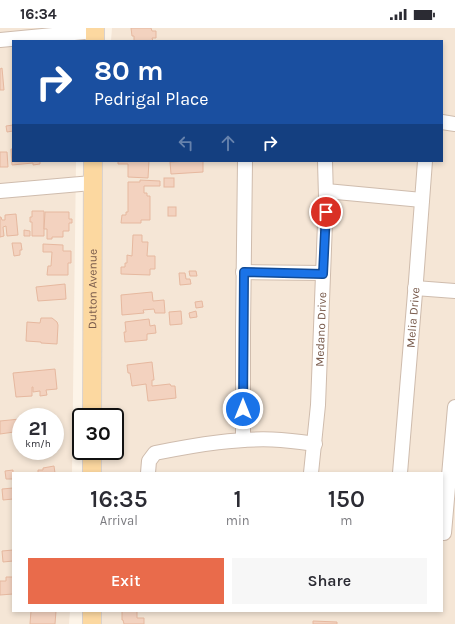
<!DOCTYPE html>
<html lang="en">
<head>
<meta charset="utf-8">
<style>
  body { margin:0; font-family:Karla,sans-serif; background:#f7f7f7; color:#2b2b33; height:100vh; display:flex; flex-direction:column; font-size:15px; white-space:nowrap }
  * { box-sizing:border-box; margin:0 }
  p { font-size:13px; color:#7c7c81 }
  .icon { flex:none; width:22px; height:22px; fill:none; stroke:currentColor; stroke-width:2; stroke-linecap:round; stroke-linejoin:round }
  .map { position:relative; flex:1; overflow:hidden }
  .drawer { position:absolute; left:12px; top:444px; width:431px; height:140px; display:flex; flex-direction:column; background:#fff; border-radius:0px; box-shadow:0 2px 6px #0003 }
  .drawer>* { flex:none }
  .top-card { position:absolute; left:12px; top:12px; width:431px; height:122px; border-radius:0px; box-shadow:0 2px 6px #0003; background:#1a4fa0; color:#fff; overflow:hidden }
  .speed { position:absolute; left:12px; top:380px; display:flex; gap:8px; font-size:20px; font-weight:700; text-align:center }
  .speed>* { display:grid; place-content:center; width:52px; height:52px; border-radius:50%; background:#fff; box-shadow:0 2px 6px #0003; line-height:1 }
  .speed small { font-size:10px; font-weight:400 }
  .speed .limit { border:2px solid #111; border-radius:6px; background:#fff; color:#111 }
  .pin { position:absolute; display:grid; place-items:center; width:34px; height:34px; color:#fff; margin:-17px; border:2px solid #fff; border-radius:50%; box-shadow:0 1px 4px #0007 }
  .me { position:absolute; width:44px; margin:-22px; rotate:0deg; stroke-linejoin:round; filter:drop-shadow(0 0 3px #0008) }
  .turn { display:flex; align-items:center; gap:14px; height:84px; padding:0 16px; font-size:18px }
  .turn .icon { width:52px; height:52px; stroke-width:2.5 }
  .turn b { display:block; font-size:28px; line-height:34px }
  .lanes { display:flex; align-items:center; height:38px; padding:0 16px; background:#0003; justify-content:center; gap:20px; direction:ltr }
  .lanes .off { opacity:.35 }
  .eta { display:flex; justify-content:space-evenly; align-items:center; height:68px; text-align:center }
  .eta b { font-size:24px; font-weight:600; line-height:28px }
  .button { display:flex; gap:8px; margin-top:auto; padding:8px 16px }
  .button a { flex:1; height:46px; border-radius:0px; background:#e96b4b; color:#fff; font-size:16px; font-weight:600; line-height:46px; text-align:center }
  .button a+a { background:#f7f7f7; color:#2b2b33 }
  .status { display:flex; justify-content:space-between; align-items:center; height:28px; padding:0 20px; background:#fff; direction:ltr }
  .status svg { height:11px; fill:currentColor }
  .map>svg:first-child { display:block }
</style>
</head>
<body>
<div class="status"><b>16:34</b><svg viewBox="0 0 49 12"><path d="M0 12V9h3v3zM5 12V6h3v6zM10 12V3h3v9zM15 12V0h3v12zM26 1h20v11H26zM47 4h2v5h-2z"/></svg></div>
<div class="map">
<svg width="455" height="596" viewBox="0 0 455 596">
  <rect width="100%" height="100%" fill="#fdf4e8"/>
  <g fill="#f5e6d6" fill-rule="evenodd">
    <path d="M0 0H78V13H13V133H76L72 445H13V583H70L69 596H0ZM21 389H55V423H21Z"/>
    <polygon points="112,0 455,0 455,596 98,596 98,583 442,583 442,445 99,445 99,423 115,423 115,389 101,389 100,133 442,133 442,13 111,13"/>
  </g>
  <g fill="#f3d2bf" stroke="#e6b89f">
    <polygon points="131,0 151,0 152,3 156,3 156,10 152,10 153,13 134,13 134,8 132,8"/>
    <polygon points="2,40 4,62 0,62 0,41"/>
    <polygon points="13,97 13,103 7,104 6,98"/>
    <polygon points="11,121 13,121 13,133 40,133 40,136 33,137 33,135 12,137"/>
    <polygon points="0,124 7,124 8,139 0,139"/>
    <polygon points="118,133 149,133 148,150 128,149 128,136 118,136"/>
    <polygon points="189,133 203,133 203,144 171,146 170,134"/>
    <rect x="164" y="150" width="10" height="9"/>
    <polygon points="140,152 160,153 160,158 144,158 144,165 147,165 147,168 150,168 150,192 141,192 141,195 121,195 122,187 126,187 126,184 128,184 128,154 140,154"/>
    <rect x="168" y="179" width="8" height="9"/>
    <polygon points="32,183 44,183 44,208 32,208 32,194 30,194 30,189 32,189"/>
    <polygon points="45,184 69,184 69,191 72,191 72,195 69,195 69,203 63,203 63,209 52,209 52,211 47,211 47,201 44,201"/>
    <polygon points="16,186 18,207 7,208 6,198 3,199 4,208 0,209 0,189 1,189 2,192 5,192 5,187"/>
    <polygon points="24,202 30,203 30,208 24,208"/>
    <polygon points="133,207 142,207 142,214 148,214 147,228 155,228 155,241 150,241 150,247 121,246 121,239 125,239 125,235 127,235 127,227 132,228"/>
    <polygon points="12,215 21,215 22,222 20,222 20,227 14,228"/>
    <polygon points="43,216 63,217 63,223 71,223 71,235 68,235 68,247 47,247 48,238 51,238 52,224 43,224"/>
    <polygon points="189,243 196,243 197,248 190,248"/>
    <polygon points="179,245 185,245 186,251 190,251 191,256 180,257"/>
    <polygon points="65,256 66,271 38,273 36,259"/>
    <polygon points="152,264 153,273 164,272 165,285 155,285 154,281 143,282 144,285 122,287 121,267"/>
    <polygon points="202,273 203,279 196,280 195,274"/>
    <polygon points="181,283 182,296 170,297 169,284"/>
    <polygon points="196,283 197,289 190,290 189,285"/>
    <polygon points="41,290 52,290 57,294 58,297 57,316 41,315 41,314 26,313 27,294 40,295"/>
    <polygon points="149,291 150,298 155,297 156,305 147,306 147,312 125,314 124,304 126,304 125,294"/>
    <polygon points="152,334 154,352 152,352 152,358 170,356 171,358 175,358 176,370 148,373 146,356 132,358 130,345 128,345 127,337"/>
    <polygon points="55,341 57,361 46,362 47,367 40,368 40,363 33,364 33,359 32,359 32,368 16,369 13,345"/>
    <polygon points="20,391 21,403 0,406 0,393"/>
    <polygon points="55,422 55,424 31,426 30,423 55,423"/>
    <polygon points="54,438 55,445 58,445 37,445 38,445 38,442 43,442 43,440"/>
    <polygon points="13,442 13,451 6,451 5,443"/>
    <polygon points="13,460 13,471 3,472 2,461"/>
    <polygon points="13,522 13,533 3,534 2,523"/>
    <polygon points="6,549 13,549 13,566 0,567 0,553 6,553"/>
    <polygon points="31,583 56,583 55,596 30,596"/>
    <polygon points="122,583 137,583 137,590 144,590 144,596 124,596 123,592 122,592"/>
    <polygon points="313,593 337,594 337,596 313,596"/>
  </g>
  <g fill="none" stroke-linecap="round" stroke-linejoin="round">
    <defs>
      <g id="minor">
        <polyline points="0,12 95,3"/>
        <polyline points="442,94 455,96"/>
        <polyline points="0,163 92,155"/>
        <polyline points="326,163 422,172"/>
        <polyline points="243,244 323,245"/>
        <polyline points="415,260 455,263"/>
        <polyline points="243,412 243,302 245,133"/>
        <path d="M148 445 149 433 155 425C195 417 241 409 281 412 292 413 303 414 315 416"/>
        <path id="s1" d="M311 445 318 377 326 169 325 133"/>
        <path id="s2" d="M400 445 416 253 425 133"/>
        <polyline points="444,505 455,379"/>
      </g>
      <g id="major">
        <polyline points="95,13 95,0"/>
        <path id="s3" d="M92 389 93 133"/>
        <polyline points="92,445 92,423"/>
        <polyline points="92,596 92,583"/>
      </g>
    </defs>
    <use href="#minor" stroke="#cfbcad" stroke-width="16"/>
    <use href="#major" stroke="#d9d1cd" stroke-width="20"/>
    <use href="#minor" stroke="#fff" stroke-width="14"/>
    <use href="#major" stroke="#fcd8a0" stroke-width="18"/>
  </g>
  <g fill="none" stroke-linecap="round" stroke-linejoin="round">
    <defs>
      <polyline id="route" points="243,381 244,244 323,246 326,184"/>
    </defs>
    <use href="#route" stroke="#114b97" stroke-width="10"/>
    <use href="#route" stroke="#1a73e8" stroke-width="7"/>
  </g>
  <g text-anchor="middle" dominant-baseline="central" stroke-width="3" stroke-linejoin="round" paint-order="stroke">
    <g font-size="12" fill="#785a4b" stroke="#fff8ef">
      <text stroke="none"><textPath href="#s3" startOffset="128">Dutton Avenue</textPath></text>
      <text stroke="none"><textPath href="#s2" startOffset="156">Melia Drive</textPath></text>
      <text stroke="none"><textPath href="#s1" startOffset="144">Medano Drive</textPath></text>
    </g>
  </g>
</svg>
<div class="speed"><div>21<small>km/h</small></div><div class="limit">30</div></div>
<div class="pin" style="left:326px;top:184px;background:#d93025"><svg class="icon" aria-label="arrive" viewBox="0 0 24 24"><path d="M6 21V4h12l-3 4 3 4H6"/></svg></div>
<svg class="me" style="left:243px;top:381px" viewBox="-20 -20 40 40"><circle r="17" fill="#1a73e8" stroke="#fff" stroke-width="3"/><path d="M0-11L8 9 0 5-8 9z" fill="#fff"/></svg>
<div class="top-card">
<div class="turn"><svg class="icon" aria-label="right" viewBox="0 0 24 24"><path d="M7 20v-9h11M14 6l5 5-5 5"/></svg><div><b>80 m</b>Pedrigal Place</div></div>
<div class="lanes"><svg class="icon off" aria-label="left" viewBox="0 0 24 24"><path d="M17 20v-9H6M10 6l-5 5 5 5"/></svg><svg class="icon off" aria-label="ahead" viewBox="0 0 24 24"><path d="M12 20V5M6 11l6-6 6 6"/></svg><svg class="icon" aria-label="right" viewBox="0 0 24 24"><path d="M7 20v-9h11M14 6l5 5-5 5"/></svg></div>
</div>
<section class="drawer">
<div class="eta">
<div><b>16:35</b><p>Arrival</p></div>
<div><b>1</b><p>min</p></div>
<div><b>150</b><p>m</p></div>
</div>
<div class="button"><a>Exit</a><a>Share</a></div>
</section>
</div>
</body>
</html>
